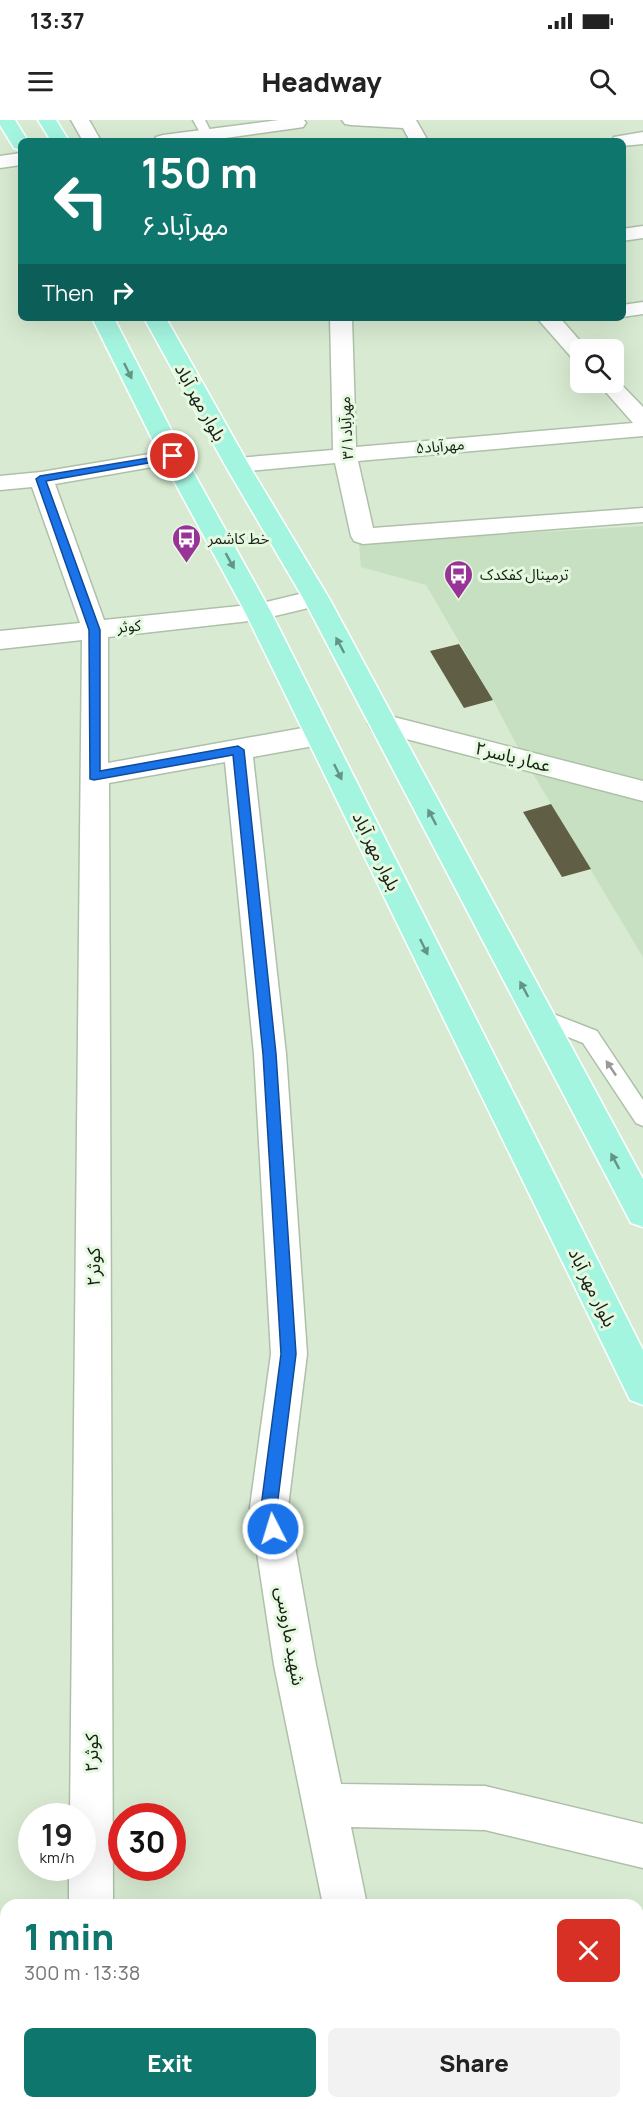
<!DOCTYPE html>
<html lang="en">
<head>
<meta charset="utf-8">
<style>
  body { margin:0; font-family:Manrope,"Noto Sans Arabic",sans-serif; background:#f2f2f2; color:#222; height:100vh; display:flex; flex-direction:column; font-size:22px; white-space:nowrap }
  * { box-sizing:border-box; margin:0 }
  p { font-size:20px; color:#767676 }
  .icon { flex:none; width:33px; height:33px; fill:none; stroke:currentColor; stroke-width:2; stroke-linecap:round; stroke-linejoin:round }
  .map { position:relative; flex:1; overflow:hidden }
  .details { position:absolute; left:0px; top:1779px; width:644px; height:210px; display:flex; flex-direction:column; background:#fff; border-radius:18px 18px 0 0; box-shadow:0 6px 24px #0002 }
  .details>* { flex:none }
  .banner { position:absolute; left:18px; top:18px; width:608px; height:183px; border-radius:9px; box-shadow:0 6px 24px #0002; background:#0f766e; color:#fff; overflow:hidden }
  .buttons { position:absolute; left:570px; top:219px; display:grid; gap:12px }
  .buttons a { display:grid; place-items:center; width:54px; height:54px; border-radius:9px; background:#fff; box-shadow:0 6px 24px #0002; font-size:30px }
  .speed { position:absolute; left:18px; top:1683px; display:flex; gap:12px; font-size:30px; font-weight:700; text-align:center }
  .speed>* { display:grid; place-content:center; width:78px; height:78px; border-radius:50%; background:#fff; box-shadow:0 6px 24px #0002; line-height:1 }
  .speed small { font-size:15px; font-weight:400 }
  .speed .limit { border:9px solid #d22; background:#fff; color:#111 }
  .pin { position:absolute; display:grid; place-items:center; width:51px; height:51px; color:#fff; margin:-26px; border:3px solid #fff; border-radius:50%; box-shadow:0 2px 6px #0007 }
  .me { position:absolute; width:66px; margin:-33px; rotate:355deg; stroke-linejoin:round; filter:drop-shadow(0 0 4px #0008) }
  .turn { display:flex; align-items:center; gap:21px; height:126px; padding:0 24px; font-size:27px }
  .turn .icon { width:78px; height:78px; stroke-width:2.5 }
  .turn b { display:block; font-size:42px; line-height:51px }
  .then { display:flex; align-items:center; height:57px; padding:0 24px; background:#0003; gap:12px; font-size:22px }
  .round { display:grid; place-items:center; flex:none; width:63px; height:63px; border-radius:9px; background:#f2f2f2 }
  .summary { display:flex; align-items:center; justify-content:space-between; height:102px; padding:0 24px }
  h1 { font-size:36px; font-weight:800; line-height:45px; color:#0f766e }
  .button { display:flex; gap:12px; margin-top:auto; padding:12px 24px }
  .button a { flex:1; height:69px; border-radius:9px; background:#0f766e; color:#fff; font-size:24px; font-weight:800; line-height:69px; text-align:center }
  .button a+a { background:#f2f2f2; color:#222 }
  .status { display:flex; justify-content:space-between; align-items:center; height:42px; padding:0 30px; background:#fff; direction:ltr }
  .status svg { height:16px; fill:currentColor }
  header { display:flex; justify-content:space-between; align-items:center; height:78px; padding:0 24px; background:#fff; font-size:27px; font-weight:800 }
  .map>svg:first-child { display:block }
</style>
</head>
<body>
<div class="status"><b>13:37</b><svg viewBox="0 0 49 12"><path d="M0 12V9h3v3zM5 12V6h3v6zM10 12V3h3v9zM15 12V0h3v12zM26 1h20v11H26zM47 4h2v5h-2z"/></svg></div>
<header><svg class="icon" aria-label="menu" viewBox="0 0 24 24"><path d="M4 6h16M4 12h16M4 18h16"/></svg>Headway<svg class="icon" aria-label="search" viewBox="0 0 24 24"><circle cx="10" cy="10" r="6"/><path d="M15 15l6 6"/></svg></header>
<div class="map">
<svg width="643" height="1989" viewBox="0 0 643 1989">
  <rect width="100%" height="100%" fill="#d8ebd2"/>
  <polygon fill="#c7e0c1" points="643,406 643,837 524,639 493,580 426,465 361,447 359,423"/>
  <g fill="#605f45">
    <polygon points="459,524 493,580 464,588 430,531"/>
    <polygon points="551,684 591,749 562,757 523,692"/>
  </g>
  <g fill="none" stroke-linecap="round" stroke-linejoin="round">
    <defs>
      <g id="lane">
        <polygon points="193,0 205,0 213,16 211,18 203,18"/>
        <polygon points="538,888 597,911 643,980 643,1006 636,1003 583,923 531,902 528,896 531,890"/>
      </g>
      <g id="street">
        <polygon points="71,0 89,0 101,21 83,21"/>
        <polygon points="279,0 304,0 306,3 303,7 297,8 204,21 154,21 156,17 163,15"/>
        <polygon points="342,0 416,0 428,21 410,21 403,8 351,5 345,4"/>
        <polygon points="643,12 643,24 622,26 622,21 612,21 614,17"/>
        <polygon points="21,33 21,45 0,48 0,36"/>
        <polygon points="643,106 643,118 622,121 622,109"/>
        <polygon points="643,182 643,194 622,197 622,185"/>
        <polygon points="330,198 352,198 356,327 633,303 597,262 614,262 614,257 643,287 643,316 358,341 373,408 643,388 643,402 363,424 354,421 351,416 335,343 237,352 229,350 225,345 229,340 237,338 333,330"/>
        <polygon points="537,198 560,198 588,230 580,230 580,239 572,238"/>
        <polygon points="173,330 181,332 185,337 181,342 55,364 104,500 258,484 316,470 325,472 329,478 325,484 258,500 108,517 108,643 319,605 329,608 333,615 329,622 319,625 253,637 286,934 307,1234 288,1387 316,1545 341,1664 485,1666 643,1704 643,1748 485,1710 351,1707 367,1785 323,1785 274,1545 250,1387 271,1234 254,934 225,642 109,663 113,1785 69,1785 69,1748 82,1748 82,1696 70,1696 82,520 0,529 0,511 80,503 32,367 0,370 0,356 41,352"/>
        <polygon points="382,594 643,661 643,681 372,610 368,603 372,596"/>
        <rect x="66" y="1983" width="48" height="6"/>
        <polygon points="362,1983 410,1983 412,1989 364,1989"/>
      </g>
      <g id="primary">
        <polygon points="0,0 15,0 28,21 21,21 21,30 14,28 0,5"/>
        <polygon points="38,0 56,0 69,21 51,21"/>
        <polygon points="92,198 114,198 185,337 271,492 643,1230 643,1285 630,1280 245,492 161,337"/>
        <polygon points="144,198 166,198 249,345 329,478 643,1059 643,1107 631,1103 303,478 225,345"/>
      </g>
    </defs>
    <use href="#lane" stroke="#aec0a9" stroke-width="3"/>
    <use href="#street" stroke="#aec0a9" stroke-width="3"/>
    <use href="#primary" stroke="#fff" stroke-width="3"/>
    <use href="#lane" fill="#fff" fill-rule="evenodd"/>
    <use href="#street" fill="#fff" fill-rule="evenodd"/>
    <use href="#primary" fill="#a4f5e0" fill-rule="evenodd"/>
  </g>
  <defs><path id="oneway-solid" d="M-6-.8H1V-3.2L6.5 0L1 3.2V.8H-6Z" transform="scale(1.5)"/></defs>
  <g fill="#659485">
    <use href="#oneway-solid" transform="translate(128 251) rotate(64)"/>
    <use href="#oneway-solid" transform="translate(230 441) rotate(61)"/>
    <use href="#oneway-solid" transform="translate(340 525) rotate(-118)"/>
    <use href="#oneway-solid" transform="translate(338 652) rotate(64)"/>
    <use href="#oneway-solid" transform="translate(432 697) rotate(-118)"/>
    <use href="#oneway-solid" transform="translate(424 827) rotate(64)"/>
    <use href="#oneway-solid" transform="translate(524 869) rotate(-118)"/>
    <use href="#oneway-solid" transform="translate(615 1041) rotate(-118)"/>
  </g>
  <use fill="#979a96" href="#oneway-solid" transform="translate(611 948) rotate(-124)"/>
  <polygon fill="#1a73e8" stroke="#114b97" stroke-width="1.5" points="173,334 176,334 176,338 46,361 100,510 100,651 238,626 244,630 276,934 296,1234 277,1387 281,1409 278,1415 273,1417 267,1415 261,1387 281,1234 263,934 233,635 94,660 90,659 89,510 36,359 40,356"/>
  <defs>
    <symbol id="bus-pin" viewBox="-11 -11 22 30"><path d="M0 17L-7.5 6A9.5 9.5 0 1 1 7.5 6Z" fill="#983398" stroke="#e5f8e0"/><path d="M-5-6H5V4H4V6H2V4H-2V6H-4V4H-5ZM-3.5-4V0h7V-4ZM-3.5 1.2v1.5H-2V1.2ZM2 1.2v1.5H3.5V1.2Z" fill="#fff"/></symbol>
  </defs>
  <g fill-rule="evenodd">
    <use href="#bus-pin" x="170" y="402" width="33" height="45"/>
    <use href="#bus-pin" x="442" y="438" width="33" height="45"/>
  </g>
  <g text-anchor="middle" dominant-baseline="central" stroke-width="6" stroke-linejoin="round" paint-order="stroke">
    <g font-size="15" fill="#171e15" stroke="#e5f8e0">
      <text transform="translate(346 308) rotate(-93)">مهرآباد۳/۱</text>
      <text transform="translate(440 326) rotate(-5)">مهرآباد۵</text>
      <text transform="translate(129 506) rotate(-6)">کوثر</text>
    </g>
    <g font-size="15" fill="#171e15" stroke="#e5f8e0" text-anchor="start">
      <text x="208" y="418">خط کاشمر</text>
      <text x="480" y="454">ترمینال کفکدک</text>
    </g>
    <g font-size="18" fill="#171e15" stroke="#e5f8e0">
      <text transform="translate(201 282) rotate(61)">بلوار مهر آباد</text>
      <text transform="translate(513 636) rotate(14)">عمار یاسر۲</text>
      <text transform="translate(377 731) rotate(64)">بلوار مهر آباد</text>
      <text transform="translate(93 1147) rotate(-90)">کوثر۲</text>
      <text transform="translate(593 1167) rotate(64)">بلوار مهر آباد</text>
      <text transform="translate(291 1516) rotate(80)">شهید ماروسی</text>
      <text transform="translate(91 1633) rotate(-90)">کوثر۲</text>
    </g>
  </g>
</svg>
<div class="buttons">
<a><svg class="icon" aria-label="search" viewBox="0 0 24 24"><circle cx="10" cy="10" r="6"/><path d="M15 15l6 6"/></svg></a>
</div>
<div class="speed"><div>19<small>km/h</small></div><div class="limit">30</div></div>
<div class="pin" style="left:173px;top:336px;background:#d93025"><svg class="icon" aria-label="arrive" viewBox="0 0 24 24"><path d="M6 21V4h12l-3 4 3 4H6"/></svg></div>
<svg class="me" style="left:273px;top:1409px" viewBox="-20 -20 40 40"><circle r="17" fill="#1a73e8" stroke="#fff" stroke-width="3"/><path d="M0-11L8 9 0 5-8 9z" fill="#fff"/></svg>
<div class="banner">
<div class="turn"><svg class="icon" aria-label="left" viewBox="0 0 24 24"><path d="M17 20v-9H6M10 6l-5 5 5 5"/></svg><div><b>150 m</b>مهرآباد۶</div></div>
<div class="then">Then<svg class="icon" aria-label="right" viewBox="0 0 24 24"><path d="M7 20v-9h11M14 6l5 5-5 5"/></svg></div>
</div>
<section class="details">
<div class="summary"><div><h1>1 min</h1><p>300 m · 13:38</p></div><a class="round" style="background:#d93025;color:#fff"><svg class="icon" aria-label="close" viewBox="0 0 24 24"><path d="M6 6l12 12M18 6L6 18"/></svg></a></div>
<div class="button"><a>Exit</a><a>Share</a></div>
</section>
</div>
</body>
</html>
